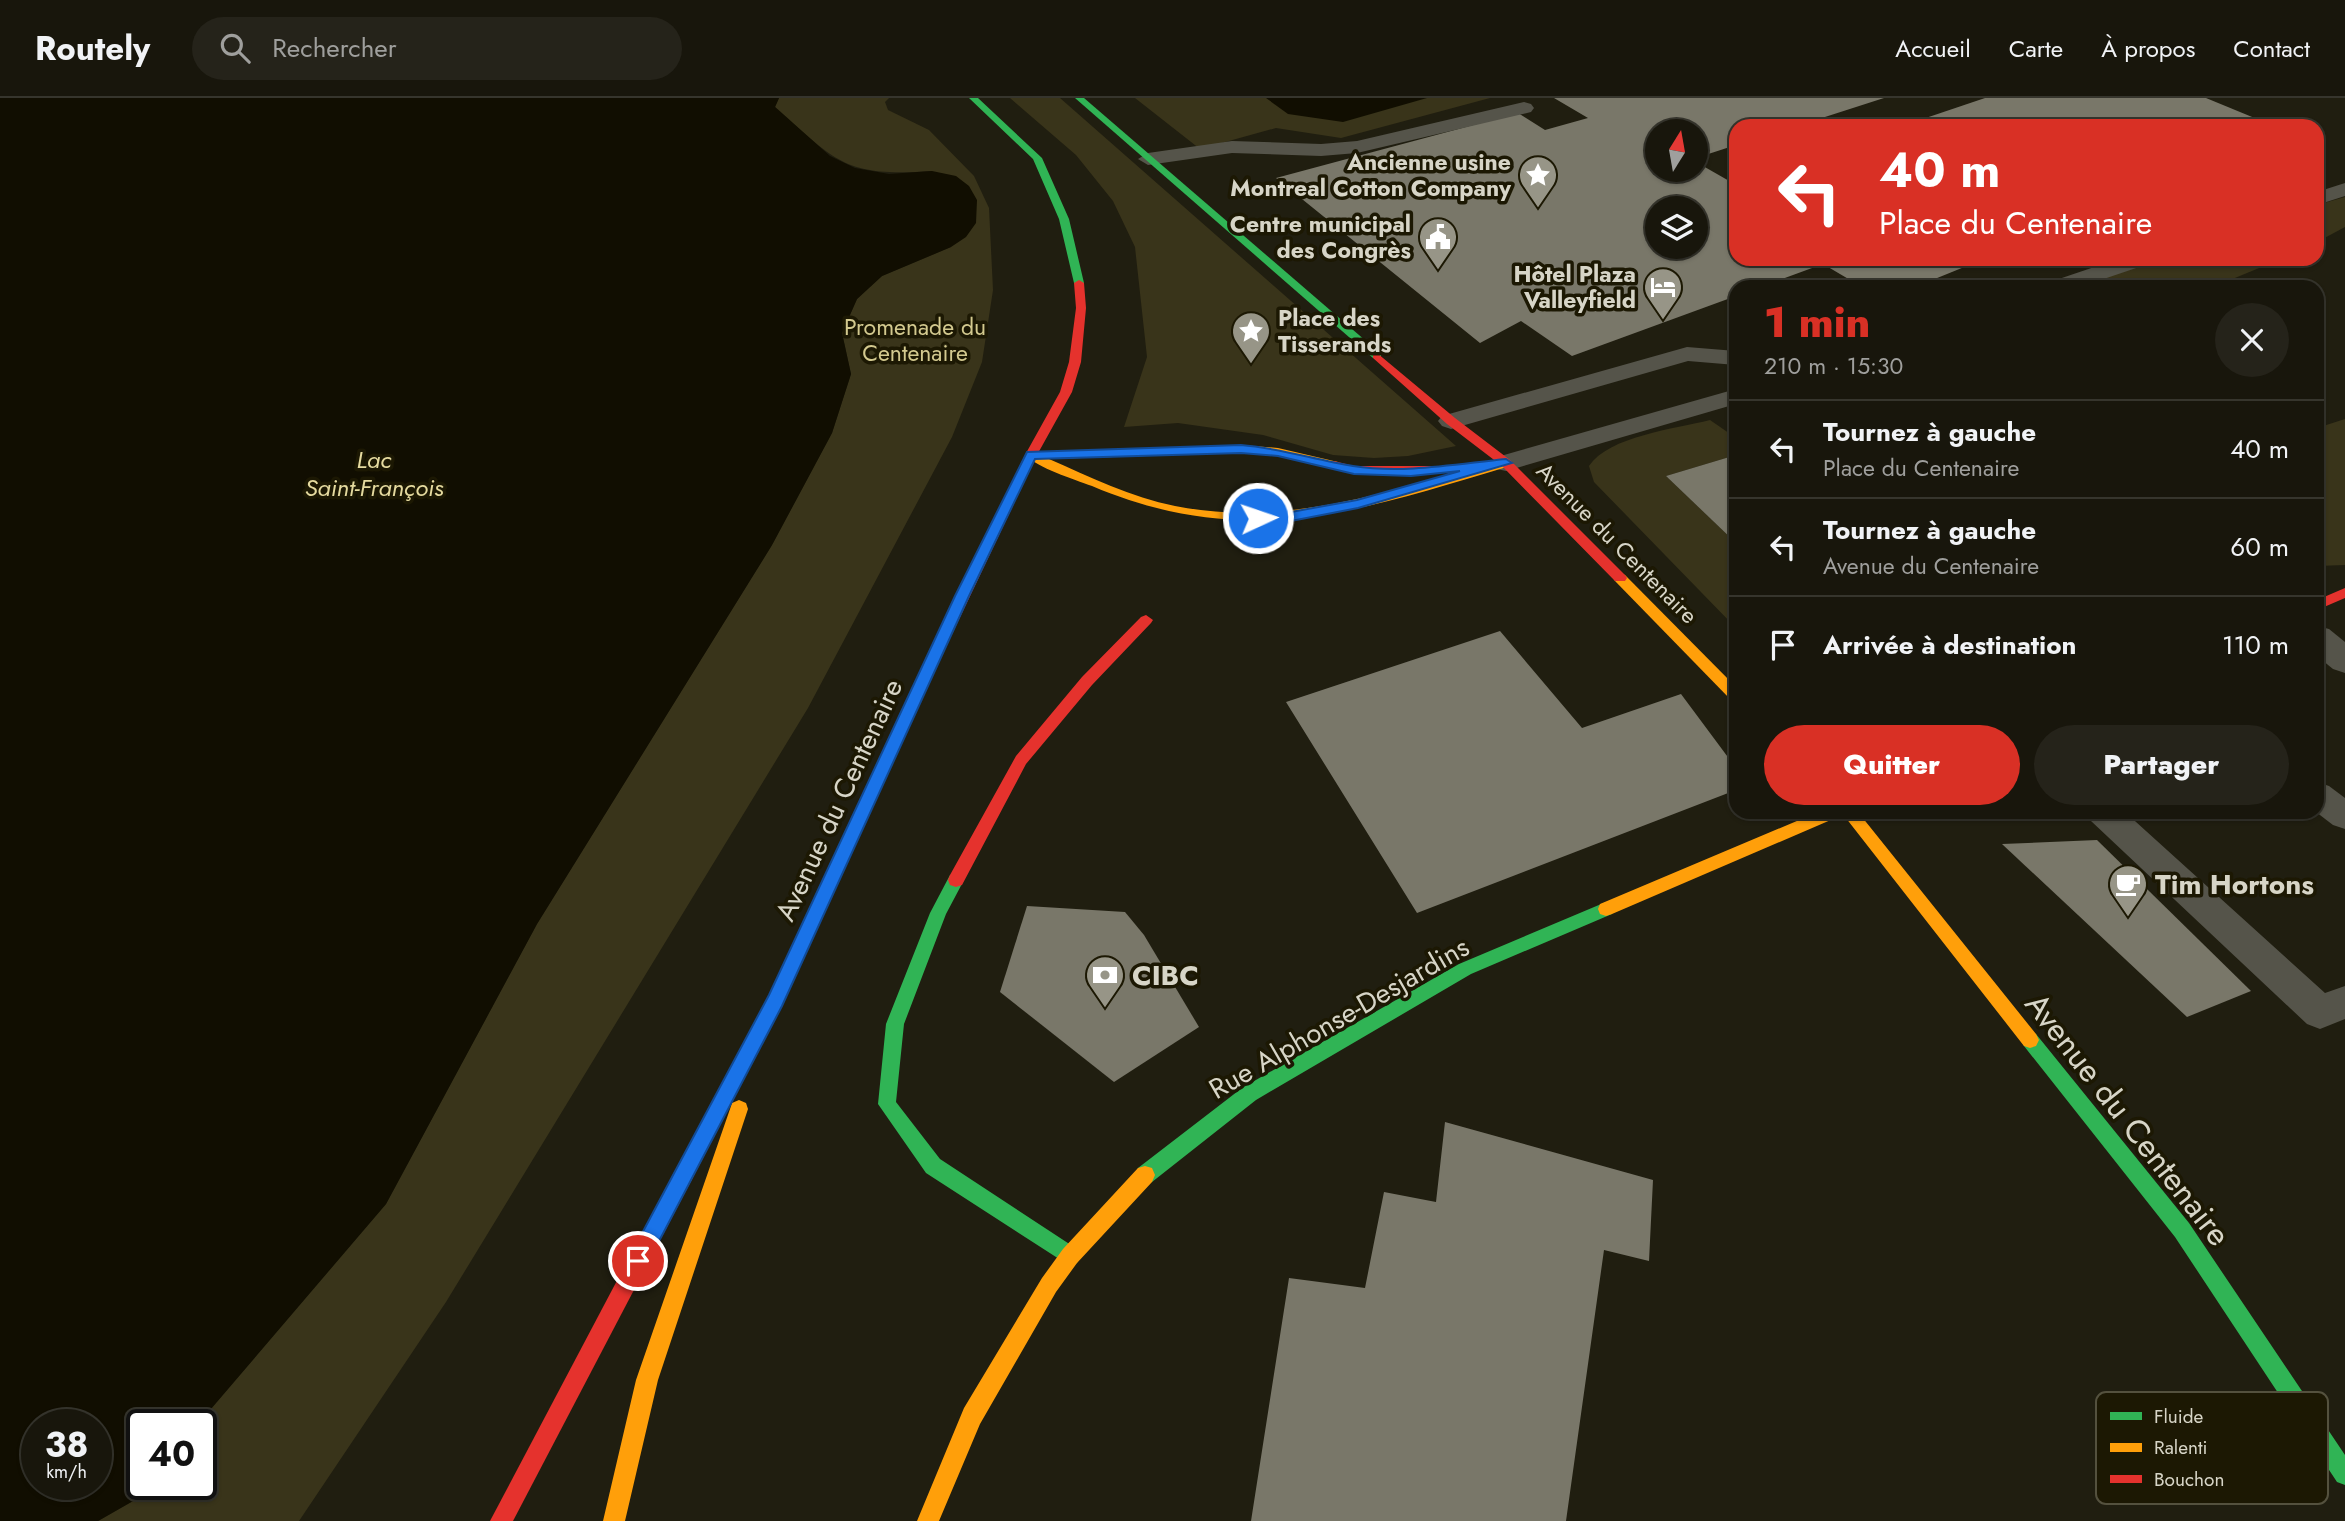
<!DOCTYPE html>
<html lang="fr">
<head>
<meta charset="utf-8">
<style>
  body { margin:0; font-family:Jost,sans-serif; background:#25231a; color:#f1f3f6; height:100vh; display:flex; flex-direction:column; font-size:26px; white-space:nowrap }
  * { box-sizing:border-box; margin:0 }
  p { font-size:23px; color:#9f9f9d }
  .icon { flex:none; width:38px; height:38px; fill:none; stroke:currentColor; stroke-width:2; stroke-linecap:round; stroke-linejoin:round }
  .map { position:relative; flex:1; overflow:hidden }
  .details { position:absolute; left:1729px; top:182px; width:595px; height:539px; display:flex; flex-direction:column; background:#18160c; border-radius:21px; box-shadow:0 2px 5px #0004,0 0 0 2px #36352d }
  .details>* { flex:none }
  .banner { position:absolute; left:1729px; top:21px; width:595px; height:147px; border-radius:21px; box-shadow:0 2px 5px #0004,0 0 0 2px #36352d; background:#d93025; color:#fff; overflow:hidden }
  .needle { width:46px; rotate:11deg }
  .tools { position:absolute; left:1645px; top:21px; display:grid; gap:14px }
  .tools a { display:grid; place-items:center; width:63px; height:63px; border-radius:50%; background:#18160c; box-shadow:0 2px 5px #0004,0 0 0 2px #36352d; font-size:35px }
  .speed { position:absolute; left:21px; top:1311px; display:flex; gap:14px; font-size:35px; font-weight:700; text-align:center }
  .speed>* { display:grid; place-content:center; width:91px; height:91px; border-radius:50%; background:#18160c; box-shadow:0 2px 5px #0004,0 0 0 2px #36352d; line-height:1 }
  .speed small { font-size:18px; font-weight:400 }
  .speed .limit { border:4px solid #111; border-radius:10px; background:#fff; color:#111 }
  .pin { position:absolute; display:grid; place-items:center; width:60px; height:60px; color:#fff; margin:-30px; border:4px solid #fff; border-radius:50%; box-shadow:0 2px 7px #0007 }
  .me { position:absolute; width:77px; margin:-38px; rotate:87deg; stroke-linejoin:round; filter:drop-shadow(0 0 5px #0008) }
  .turn { display:flex; align-items:center; gap:24px; height:147px; padding:0 35px; font-size:32px }
  .turn .icon { width:91px; height:91px; stroke-width:2.5 }
  .turn b { display:block; font-size:49px; line-height:60px }
  .round { display:grid; place-items:center; flex:none; width:74px; height:74px; border-radius:37px; background:#25231a }
  .head { display:flex; align-items:center; justify-content:space-between; height:119px; padding:0 35px }
  h1 { font-size:42px; font-weight:800; line-height:52px; color:#d93025 }
  .button { display:flex; gap:14px; margin-top:auto; padding:14px 35px }
  .button a { flex:1; height:80px; border-radius:42px; background:#d93025; color:#fff; font-size:28px; font-weight:800; line-height:80px; text-align:center }
  .button a+a { background:#25231a; color:#f1f3f6 }
  ul { padding:0; list-style:none }
  li { display:flex; align-items:center; gap:21px; height:98px; padding:0 35px; border-top:2px solid #36352d }
  li div { flex:1 }
  li b { display:block; font-size:26px }
  li em { font-style:normal }
  header { display:flex; align-items:center; gap:42px; box-sizing:border-box; height:98px; padding:0 35px; background:#18160c; border-bottom:2px solid #36352d }
  header strong { font-size:33px }
  nav { display:flex; gap:38px; margin-inline-start:auto; font-size:24px }
  .search { width:490px; height:63px; background:#25231a; display:flex; align-items:center; gap:18px; box-sizing:border-box; padding:0 24px; border-radius:38px; color:#9f9f9d; font-size:26px }
  .map>svg:first-child { display:block }
</style>
</head>
<body>
<header>
<strong>Routely</strong>
<div class="search"><svg class="icon" aria-label="search" viewBox="0 0 24 24"><circle cx="10" cy="10" r="6"/><path d="M15 15l6 6"/></svg>Rechercher</div>
<nav><a>Accueil</a><a>Carte</a><a>À propos</a><a>Contact</a></nav>
</header>
<div class="map">
<svg width="2345" height="1423" viewBox="0 0 2345 1423">
  <rect width="100%" height="100%" fill="#201e10"/>
  <g fill="#39341a">
    <path d="M779 0H889L885 4 888 12 929 32 974 78 989 110 993 192 982 264 952 339 808 610 446 1204 299 1423H98L133 1403 147 1386H201V1326H198L386 1106 537 826 772 447 832 335 851 276 842 235 857 201 882 178 951 149 932 73C844 79 837 64 775 9Z"/>
    <polygon points="1010,0 1060,0 1456,348 1408,358 1374,360 1333,357 1263,337 1178,325 1124,329 1147,259 1135,149 1113,103 1076,57"/>
    <polygon points="1135,0 1490,0 1341,40 1276,30 1200,51"/>
    <polygon points="2345,99 2345,129 2317,144 2317,107"/>
    <polygon points="2140,161 2281,161 2213,189 2058,189"/>
    <polygon points="2345,321 2345,467 2317,468 2317,330"/>
    <path d="M1710 322 1736 340V357L1666 378 1736 445V530L1594 384 1589 368C1609 338 1675 331 1710 322Z"/>
  </g>
  <g fill="#110e01" fill-rule="evenodd">
    <path d="M0 0H779L775 9 830 58 855 70 889 76 932 73 956 78 969 88 977 102 976 125 966 139 951 149 882 178 857 201 842 235 851 276 832 335 772 447 537 826 386 1106 198 1326H142V1386H147L133 1403 98 1423H0ZM37 1326H96V1386H37Z"/>
    <polygon points="1266,0 1427,0 1343,24 1288,16"/>
  </g>
  <g fill="#797769" fill-rule="evenodd">
    <path d="M1554 0H1884L1797 28H1736V47L1696 60V33H1657V72H1696V64L1731 84 1736 82V161H1984L1915 189H1862L1823 166 1760 189H1736V198L1572 258 1521 223 1480 245 1276 80 1518 15 1545 32 1588 20ZM1657 110H1696V149H1657Z"/>
    <polygon points="1985,0 2206,0 2274,28 1902,28"/>
    <polygon points="1736,357 1736,445 1666,378"/>
    <polygon points="1500,533 1582,630 1681,596 1736,670 1736,692 1417,815 1286,604"/>
    <polygon points="2097,742 2251,893 2187,919 2002,746"/>
    <polygon points="1027,808 1125,814 1144,837 1199,929 1114,984 1000,894"/>
    <polygon points="1445,1024 1653,1082 1649,1163 1604,1152 1566,1423 1251,1423 1289,1180 1365,1190 1384,1094 1436,1104"/>
  </g>
  <g fill="none" stroke-linecap="round" stroke-linejoin="round">
    <g fill="#55544a" fill-rule="evenodd">
      <polygon points="1524,4 1531,6 1534,10 1531,14 1357,55 1321,58 1232,55 1148,67 1138,61 1148,55 1232,43 1321,46 1357,43"/>
      <polygon points="2345,85 2345,98 2317,107 2317,94"/>
      <polygon points="2118,161 2151,161 2148,166 2080,189 2047,189 2050,184"/>
      <polygon points="1687,249 1736,253 1736,267 1688,263 1451,331 1442,328 1438,323 1442,318"/>
      <polygon points="1736,291 1736,306 1506,373 1497,371 1493,365 1497,359"/>
      <polygon points="2317,684 2329,688 2345,700 2345,731 2333,727 2316,714"/>
      <polygon points="2086,714 2125,714 2325,895 2345,888 2345,921 2320,931 2307,926 2091,723"/>
    </g>
    <polygon fill="#55544a" fill-rule="evenodd" points="2317,528 2329,531 2345,544 2345,575 2333,571 2317,558"/>
    <g fill="#30b455" fill-rule="evenodd">
      <polygon points="969,0 978,0 1042,60 1069,121 1084,185 1083,187 1074,185 1059,121 1033,61"/>
      <polygon points="1075,0 1084,0 1381,256 1381,260 1373,260"/>
      <polygon points="956,775 962,777 964,782 946,816 904,926 896,1004 940,1061 1077,1151 1080,1158 1077,1165 1070,1168 926,1075 878,1006 886,926 930,815 950,777"/>
      <polygon points="1606,804 1612,806 1614,811 1612,816 1471,876 1256,1002 1152,1084 1145,1086 1138,1084 1135,1077 1138,1070 1242,990 1459,866"/>
      <polygon points="2030,934 2036,936 2189,1125 2345,1357 2345,1387 2337,1384 2175,1139 2024,948 2021,942 2024,936"/>
    </g>
    <g fill="#ff9f0a" fill-rule="evenodd">
      <path d="M1241 347 1278 350 1338 364 1340 367 1334 371 1278 358 1241 355 1049 361C1090 379 1131 399 1175 408 1290 431 1397 390 1506 361L1512 365 1510 368C1360 413 1245 453 1092 388 1073 381 1038 370 1025 357L1031 353 1037 355Z"/>
      <polygon points="1620,475 1625,477 1736,589 1736,603 1731,602 1615,483 1613,480 1615,477"/>
      <polygon points="918,588 925,593 782,907 691,1083 684,1085 677,1083 674,1076 677,1069 770,897 911,593"/>
      <polygon points="1818,714 1858,714 2036,936 2039,942 2036,948 2030,950 2024,948 1842,715 1840,718 1612,816 1606,818 1600,816 1598,811 1600,806"/>
      <polygon points="739,1002 746,1005 748,1011 658,1282 625,1423 603,1423 636,1282 730,1011 732,1005"/>
      <polygon points="1145,1068 1152,1070 1155,1077 1152,1084 1077,1165 1056,1194 980,1326 939,1423 917,1423 964,1310 1042,1180 1063,1151 1138,1070"/>
    </g>
    <g fill="#e5322d" fill-rule="evenodd">
      <polygon points="1079,182 1084,185 1086,210 1081,264 1072,294 1037,357 925,593 918,598 913,597 911,593 1025,357 1060,294 1069,264 1076,210 1074,185"/>
      <polygon points="1377,255 1455,320 1510,362 1625,477 1627,480 1625,483 1615,483 1502,368 1447,326 1373,260 1373,256"/>
      <polygon points="1334,363 1354,368 1431,368 1437,372 1431,376 1354,376 1330,370 1328,367"/>
      <polygon points="2345,490 2345,500 2317,512 2317,502"/>
      <polygon points="1146,517 1153,522 1151,525 1092,587 1026,666 962,787 956,789 950,787 948,782 950,777 1016,658 1082,579 1141,519"/>
      <polygon points="684,1067 691,1069 694,1076 691,1083 513,1423 490,1423 677,1069"/>
    </g>
  </g>
  <path fill="#1a73e8" stroke="#114b97" stroke-width="2" d="M1241 347C1280 350 1315 362 1353 368 1403 376 1456 366 1506 361L1512 365 1358 410 1291 423 1258 424 1253 423V417L1291 414 1357 402 1460 373 1411 378 1354 376 1278 358 1241 355 1035 361 969 498 782 908 645 1170 638 1173 631 1170 628 1163 631 1156 769 897 955 498 1027 354Z"/>
  <defs>
    <symbol id="sight-pin" viewBox="-11 -11 22 30"><path d="M0 17L-7.5 6A9.5 9.5 0 1 1 7.5 6Z" fill="#979587" stroke="#1c1803"/><path d="M0-6L1.8-2.2L6-1.7L2.9 1.2L3.7 5.4L0 3.3L-3.7 5.4L-2.9 1.2L-6-1.7L-1.8-2.2Z" fill="#fff"/></symbol>
    <symbol id="civic-pin" viewBox="-11 -11 22 30"><path d="M0 17L-7.5 6A9.5 9.5 0 1 1 7.5 6Z" fill="#979587" stroke="#1c1803"/><path d="M-.6-6.5H3V-4.5H.6V-3L4-1V1h2V6H-6V1h2V-1L-.6-3ZM-1.2 2.5V6h2.4V2.5Z" fill="#fff"/></symbol>
    <symbol id="hotel-pin" viewBox="-11 -11 22 30"><path d="M0 17L-7.5 6A9.5 9.5 0 1 1 7.5 6Z" fill="#979587" stroke="#1c1803"/><path d="M-6-4.5h1.5V1H6V5H4.5V3h-9V5H-6ZM-4 0a1.8 1.8 0 1 1 3.6 0ZM.5 0V-2.5h3Q6-2.5 6 0Z" fill="#fff"/></symbol>
    <symbol id="cafe-pin" viewBox="-11 -11 22 30"><path d="M0 17L-7.5 6A9.5 9.5 0 1 1 7.5 6Z" fill="#979587" stroke="#1c1803"/><path d="M-5.5-4.5H6V0H3Q3 3.5 0 3.5H-2.5Q-5.5 3.5-5.5 0ZM3-3.2v2h1.7v-2ZM-6 4.5H4V6H-6Z" fill="#fff"/></symbol>
    <symbol id="bank-pin" viewBox="-11 -11 22 30"><path d="M0 17L-7.5 6A9.5 9.5 0 1 1 7.5 6Z" fill="#979587" stroke="#1c1803"/><path d="M-6-4H6V4H-6ZM0-2.3a2.3 2.3 0 1 0 0 4.6a2.3 2.3 0 1 0 0-4.6Z" fill="#fff"/></symbol>
  </defs>
  <g fill-rule="evenodd">
    <use href="#sight-pin" x="1516" y="55" width="44" height="60"/>
    <use href="#civic-pin" x="1416" y="117" width="44" height="60"/>
    <use href="#hotel-pin" x="1641" y="167" width="44" height="60"/>
    <use href="#sight-pin" x="1229" y="211" width="44" height="60"/>
    <use href="#cafe-pin" x="2106" y="764" width="44" height="60"/>
    <use href="#bank-pin" x="1083" y="855" width="44" height="60"/>
  </g>
  <g text-anchor="middle" dominant-baseline="central" stroke-width="7" stroke-linejoin="round" paint-order="stroke">
    <g font-size="23" font-weight="bold" fill="#d7d5c7" stroke="#1c1803" text-anchor="end">
      <text x="1511" y="64">Ancienne usine<tspan x="1511" dy="26">Montreal Cotton Company</tspan></text>
      <text x="1411" y="126">Centre municipal<tspan x="1411" dy="26">des Congrès</tspan></text>
      <text x="1636" y="176">Hôtel Plaza<tspan x="1636" dy="26">Valleyfield</tspan></text>
      <text x="1278" y="220" text-anchor="start">Place des<tspan x="1278" dy="26">Tisserands</tspan></text>
    </g>
    <g font-size="23" fill="#d3c98f" stroke="#1c1803">
      <text x="915" y="229">Promenade du<tspan x="915" dy="26">Centenaire</tspan></text>
    </g>
    <g font-size="23" fill="#d7d5c7" stroke="#1c1803">
      <text transform="translate(1617 445) rotate(45)">Avenue du Centenaire</text>
    </g>
    <g font-size="24" font-style="italic" fill="#e5da9f" stroke="#1c1803">
      <text x="374" y="361">Lac<tspan x="374" dy="28">Saint-François</tspan></text>
    </g>
    <g font-size="28" fill="#d7d5c7" stroke="#1c1803">
      <text transform="translate(839 702) rotate(-65)">Avenue du Centenaire</text>
      <text transform="translate(1339 920) rotate(-30)">Rue Alphonse-Desjardins</text>
    </g>
    <g font-size="28" font-weight="bold" fill="#d7d5c7" stroke="#1c1803" text-anchor="start">
      <text x="2155" y="786">Tim Hortons</text>
      <text x="1132" y="877">CIBC</text>
    </g>
    <g font-size="33" fill="#d7d5c7" stroke="#1c1803">
      <text transform="translate(2128 1021) rotate(52)">Avenue du Centenaire</text>
    </g>
  </g>
  <rect x="2096" y="1294" width="232" height="112" rx="10" fill="#1c1803" stroke="#54513e" stroke-width="2"/>
  <rect x="2110" y="1314" width="32" height="8" fill="#30b455"/>
  <rect x="2110" y="1345" width="32" height="9" fill="#ff9f0a"/>
  <rect x="2110" y="1377" width="32" height="8" fill="#e5322d"/>
  <g font-size="19" fill="#d7d5c7">
    <text x="2154" y="1325">Fluide</text>
    <text x="2154" y="1356">Ralenti</text>
    <text x="2154" y="1388">Bouchon</text>
  </g>
</svg>
<div class="tools">
<a><svg class="needle" viewBox="-14 -14 28 28"><path d="M0-13l5 13h-10z" fill="#e53935"/><path d="M0 13l5-13h-10z" fill="#9f9f9d"/></svg></a>
<a><svg class="icon" aria-label="layers" viewBox="0 0 24 24"><path d="M12 4l9 5-9 5-9-5zM3 14l9 5 9-5"/></svg></a>
</div>
<div class="speed"><div>38<small>km/h</small></div><div class="limit">40</div></div>
<div class="pin" style="left:638px;top:1163px;background:#d93025"><svg class="icon" aria-label="arrive" viewBox="0 0 24 24"><path d="M6 21V4h12l-3 4 3 4H6"/></svg></div>
<svg class="me" style="left:1258px;top:420px" viewBox="-20 -20 40 40"><circle r="17" fill="#1a73e8" stroke="#fff" stroke-width="3"/><path d="M0-11L8 9 0 5-8 9z" fill="#fff"/></svg>
<div class="banner">
<div class="turn"><svg class="icon" aria-label="left" viewBox="0 0 24 24"><path d="M17 20v-9H6M10 6l-5 5 5 5"/></svg><div><b>40 m</b>Place du Centenaire</div></div>
</div>
<section class="details">
<div class="head"><div><h1>1 min</h1><p>210 m · 15:30</p></div><a class="round"><svg class="icon" aria-label="close" viewBox="0 0 24 24"><path d="M6 6l12 12M18 6L6 18"/></svg></a></div>
<ul>
<li><svg class="icon" aria-label="left" viewBox="0 0 24 24"><path d="M17 20v-9H6M10 6l-5 5 5 5"/></svg><div><b>Tournez à gauche</b><p>Place du Centenaire</p></div><em>40 m</em></li>
<li><svg class="icon" aria-label="left" viewBox="0 0 24 24"><path d="M17 20v-9H6M10 6l-5 5 5 5"/></svg><div><b>Tournez à gauche</b><p>Avenue du Centenaire</p></div><em>60 m</em></li>
<li><svg class="icon" aria-label="arrive" viewBox="0 0 24 24"><path d="M6 21V4h12l-3 4 3 4H6"/></svg><div><b>Arrivée à destination</b></div><em>110 m</em></li>
</ul>
<div class="button"><a>Quitter</a><a>Partager</a></div>
</section>
</div>
</body>
</html>
